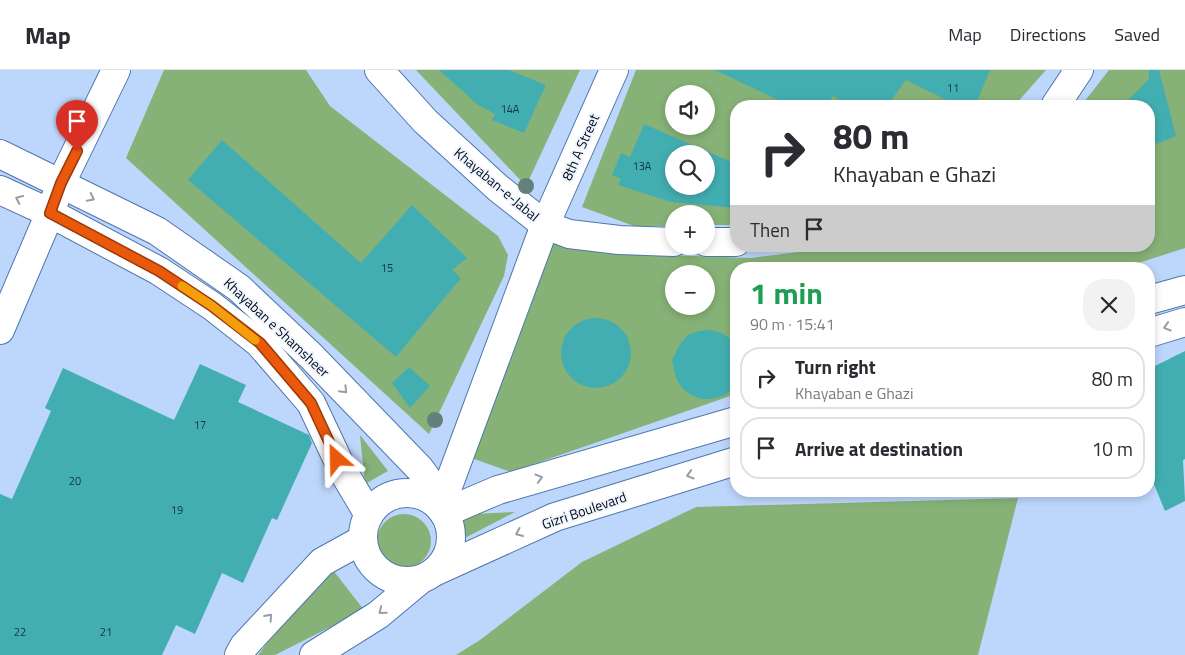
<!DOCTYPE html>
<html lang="en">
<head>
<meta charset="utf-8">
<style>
  body { margin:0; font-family:"Titillium Web",sans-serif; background:#f2f2f3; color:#2b2b33; height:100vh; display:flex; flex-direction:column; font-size:19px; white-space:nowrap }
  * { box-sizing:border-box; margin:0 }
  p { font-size:16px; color:#7c7c81 }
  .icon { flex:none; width:28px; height:28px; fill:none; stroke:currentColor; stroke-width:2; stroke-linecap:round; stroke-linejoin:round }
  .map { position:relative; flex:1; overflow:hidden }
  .side { position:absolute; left:730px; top:192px; width:425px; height:235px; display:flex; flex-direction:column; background:#fff; border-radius:20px; box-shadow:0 2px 8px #0003 }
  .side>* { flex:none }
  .guide { position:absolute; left:730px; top:30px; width:425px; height:152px; border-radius:20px; box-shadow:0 2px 8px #0003; background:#fff; color:#2b2b33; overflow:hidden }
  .controls { position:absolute; left:665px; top:15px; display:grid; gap:10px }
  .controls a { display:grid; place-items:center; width:50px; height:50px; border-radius:50%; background:#fff; box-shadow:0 2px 8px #0003; font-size:25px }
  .pin { position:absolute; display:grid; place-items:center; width:42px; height:42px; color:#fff; margin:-51px -21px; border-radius:50% 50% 50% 0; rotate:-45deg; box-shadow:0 0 5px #0007 }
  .pin .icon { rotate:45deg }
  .me { position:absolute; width:55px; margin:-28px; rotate:335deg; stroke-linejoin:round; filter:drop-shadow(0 0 4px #0008) }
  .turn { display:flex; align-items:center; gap:18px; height:105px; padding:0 20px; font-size:22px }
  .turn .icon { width:65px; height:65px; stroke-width:2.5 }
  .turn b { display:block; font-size:35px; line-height:42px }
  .then { display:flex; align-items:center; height:48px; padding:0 20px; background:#0003; gap:10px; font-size:19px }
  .round { display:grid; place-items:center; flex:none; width:52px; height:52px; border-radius:20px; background:#f2f2f3 }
  .head { display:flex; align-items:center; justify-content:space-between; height:85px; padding:0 20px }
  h1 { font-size:30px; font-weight:700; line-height:38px; color:#1e9e55 }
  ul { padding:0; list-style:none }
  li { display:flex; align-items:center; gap:15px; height:62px; margin:0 10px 8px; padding:0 10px; border:2px solid #e1e1e2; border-radius:20px }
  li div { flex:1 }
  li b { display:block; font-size:19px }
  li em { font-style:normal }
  header { display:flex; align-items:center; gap:30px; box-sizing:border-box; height:70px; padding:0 25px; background:#fff; border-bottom:1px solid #e1e1e2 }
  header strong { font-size:24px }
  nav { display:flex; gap:28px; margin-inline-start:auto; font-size:18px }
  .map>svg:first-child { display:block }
</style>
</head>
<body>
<header>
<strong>Map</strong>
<nav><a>Map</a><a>Directions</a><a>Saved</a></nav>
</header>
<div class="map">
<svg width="1185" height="585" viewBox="0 0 1185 585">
  <rect width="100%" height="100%" fill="#bdd6fb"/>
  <g fill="#87b277" fill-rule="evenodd">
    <polygon points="164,0 306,0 330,36 498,166 508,185 504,206 429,364 126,88"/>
    <polygon points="416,0 580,0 526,116"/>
    <path d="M636 0H1046L1014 36H736V155H706V144H674V156H634L582 137ZM674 24H706V56H674ZM674 84H706V116H674Z"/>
    <path d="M1109 0H1185V178L1120 199H736V324L511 402 466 386 552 172 601 183 751 188 846 176H1149V36H1081ZM674 204H706V236H674Z"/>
    <polygon points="360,365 388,401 365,414"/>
    <polygon points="1018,428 978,585 456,585 480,570 582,492 696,437"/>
    <polygon points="515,442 459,471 452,445"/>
    <circle cx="404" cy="471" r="27"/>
    <polygon points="329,495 364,540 275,585 258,585"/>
  </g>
  <g fill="#43aeb1" fill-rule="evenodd">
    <polygon points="439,0 509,0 546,15 524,63 492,50 495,44 478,35"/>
    <polygon points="715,0 990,0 975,36 959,36 906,10 887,36 851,36 833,26 826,36 791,36"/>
    <polygon points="1149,0 1159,0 1176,66 1149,77 1149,36 1123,36 1149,9"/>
    <path d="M644 54 736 94V138L671 132 618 115 621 109 612 105 621 83 630 87ZM674 84H706V116H674Z"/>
    <polygon points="222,70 361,193 412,135 467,188 452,200 461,208 396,287 188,110"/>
    <circle cx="596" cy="283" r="35"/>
    <polygon points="711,260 722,263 732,270 736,275 736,314 732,320 723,326 712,329 701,329 691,325 682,318 676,308 672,290 680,274 688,265 699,261"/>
    <polygon points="1185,281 1185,389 1183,390 1185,431 1165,441 1149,402 1149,299"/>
    <polygon points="200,294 246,315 238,332 309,365 312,373 277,450 272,448 243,513 222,503 195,564 176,555 162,585 0,585 0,424 12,429 51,341 45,338 63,298 174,350"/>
    <polygon points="409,297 430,316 410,338 392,313"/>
  </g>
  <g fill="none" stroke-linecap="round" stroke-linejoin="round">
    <defs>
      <g id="street">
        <polyline points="379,0 425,51 498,118 545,155 569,164 619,170 674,172"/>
        <polyline points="1055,36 1079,0"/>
        <polyline points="706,172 736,172"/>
        <polyline points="0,260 50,143 61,113 116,0"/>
        <polyline points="440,438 545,155 614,0"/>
        <polyline points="239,585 244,576 322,492 362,470"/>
        <polyline points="314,585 378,545 420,510"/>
      </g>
      <g id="secondary">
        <polyline points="0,84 157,161 239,218 311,286 420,399 431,414 435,433"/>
        <polyline points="0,120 50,143 159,201 212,236 259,273 311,333 344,403 369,445"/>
        <polyline points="1149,230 1185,220"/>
        <polyline points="1149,263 1185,252"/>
        <circle cx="407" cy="467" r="44"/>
        <polyline points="444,443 498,420 736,351"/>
        <polyline points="436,501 555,447 736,391"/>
      </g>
    </defs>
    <use href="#street" stroke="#4f76ad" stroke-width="30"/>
    <use href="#secondary" stroke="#4f76ad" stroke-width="30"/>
    <use href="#street" stroke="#fff" stroke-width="28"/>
    <use href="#secondary" stroke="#fff" stroke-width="28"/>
  </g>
  <g fill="#65807b">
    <circle cx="526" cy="116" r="8"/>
    <circle cx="435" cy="350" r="8"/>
  </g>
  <defs><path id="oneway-chevron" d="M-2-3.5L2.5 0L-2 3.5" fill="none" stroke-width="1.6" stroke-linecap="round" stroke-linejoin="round" transform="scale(1.25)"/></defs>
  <g stroke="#999da6">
    <use href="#oneway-chevron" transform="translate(91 128) rotate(27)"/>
    <use href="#oneway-chevron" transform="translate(19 129) rotate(-155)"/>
    <use href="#oneway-chevron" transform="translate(1167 257) rotate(163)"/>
    <use href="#oneway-chevron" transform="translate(344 320) rotate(46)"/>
    <use href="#oneway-chevron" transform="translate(690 405) rotate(163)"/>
    <use href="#oneway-chevron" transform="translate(539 408) rotate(-16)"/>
    <use href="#oneway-chevron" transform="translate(519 463) rotate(156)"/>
    <use href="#oneway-chevron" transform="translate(382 541) rotate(141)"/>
    <use href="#oneway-chevron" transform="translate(269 547) rotate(-48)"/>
  </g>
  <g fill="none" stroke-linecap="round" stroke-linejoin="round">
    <defs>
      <polyline id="route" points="77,81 61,113 50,143 159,201 212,236 260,273 311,333 337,389"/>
    </defs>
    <use href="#route" stroke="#983908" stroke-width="12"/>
    <use href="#route" stroke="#ea580c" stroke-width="9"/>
    <polyline stroke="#f59e0b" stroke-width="9" points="182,216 212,236 255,270"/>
  </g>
  <g text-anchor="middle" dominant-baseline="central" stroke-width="4" stroke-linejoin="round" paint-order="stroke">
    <g font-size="11" fill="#123444">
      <text x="953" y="18">11</text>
      <text x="510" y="39">14A</text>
      <text x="642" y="96">13A</text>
      <text x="387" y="198">15</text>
      <text x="200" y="355">17</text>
      <text x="75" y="411">20</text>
      <text x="177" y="440">19</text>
      <text x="20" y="562">22</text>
      <text x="106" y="562">21</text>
    </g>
    <g font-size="14" fill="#010b20" stroke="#f1f5fc">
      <text transform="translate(580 77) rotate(-66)">8th A Street</text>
      <text transform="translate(497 114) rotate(40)">Khayaban-e-Jabal</text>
      <text transform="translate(277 257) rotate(43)">Khayaban e Shamsheer</text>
      <text transform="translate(584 440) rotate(-19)">Gizri Boulevard</text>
    </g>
  </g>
</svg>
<div class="controls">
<a><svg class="icon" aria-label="sound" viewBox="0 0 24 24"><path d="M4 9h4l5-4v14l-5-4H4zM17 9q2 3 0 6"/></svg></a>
<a><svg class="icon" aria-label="search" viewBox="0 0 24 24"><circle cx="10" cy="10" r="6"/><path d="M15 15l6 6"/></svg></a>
<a>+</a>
<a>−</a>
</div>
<div class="pin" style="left:77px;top:81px;background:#d93025"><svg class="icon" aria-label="arrive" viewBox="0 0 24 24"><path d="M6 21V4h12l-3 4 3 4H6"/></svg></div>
<svg class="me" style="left:337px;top:389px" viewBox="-20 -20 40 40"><path d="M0-17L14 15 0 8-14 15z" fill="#ea580c" stroke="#fff" stroke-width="4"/></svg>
<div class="guide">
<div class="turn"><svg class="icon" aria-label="right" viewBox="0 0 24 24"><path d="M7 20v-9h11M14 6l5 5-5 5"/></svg><div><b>80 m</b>Khayaban e Ghazi</div></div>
<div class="then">Then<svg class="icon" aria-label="arrive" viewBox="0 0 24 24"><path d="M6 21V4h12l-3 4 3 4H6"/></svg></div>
</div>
<section class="side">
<div class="head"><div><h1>1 min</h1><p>90 m · 15:41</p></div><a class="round"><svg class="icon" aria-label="close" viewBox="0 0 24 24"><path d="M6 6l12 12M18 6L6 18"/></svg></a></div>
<ul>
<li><svg class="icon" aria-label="right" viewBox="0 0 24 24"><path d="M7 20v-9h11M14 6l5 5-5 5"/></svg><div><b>Turn right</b><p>Khayaban e Ghazi</p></div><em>80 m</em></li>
<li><svg class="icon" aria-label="arrive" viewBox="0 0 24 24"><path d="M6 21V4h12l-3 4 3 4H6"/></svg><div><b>Arrive at destination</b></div><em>10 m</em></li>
</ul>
</section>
</div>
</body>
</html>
